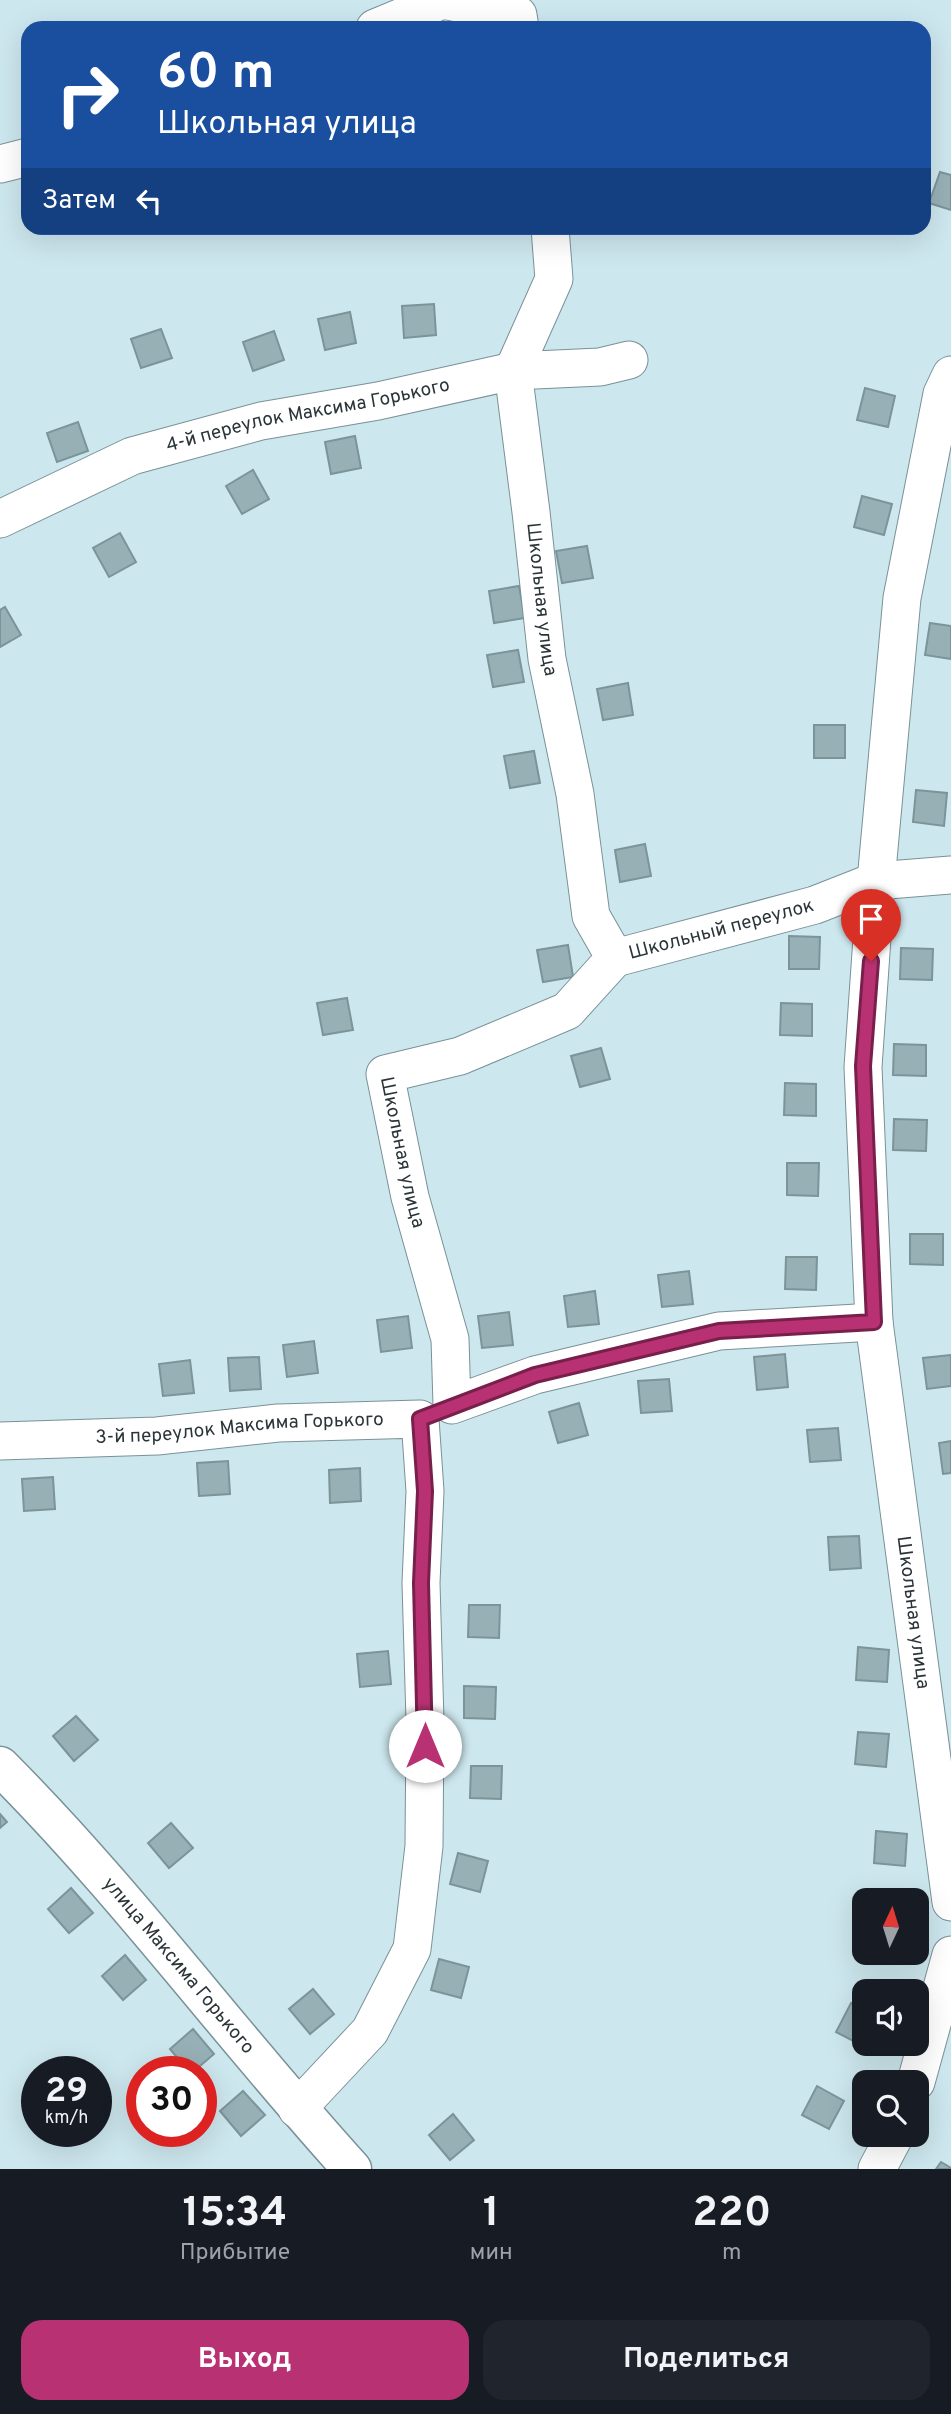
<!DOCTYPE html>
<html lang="ru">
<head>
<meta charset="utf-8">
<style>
  body { margin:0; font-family:Overpass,sans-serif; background:#20242c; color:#f1f3f6; height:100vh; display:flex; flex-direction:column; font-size:26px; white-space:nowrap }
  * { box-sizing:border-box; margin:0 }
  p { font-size:23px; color:#9ea1a6 }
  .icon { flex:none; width:38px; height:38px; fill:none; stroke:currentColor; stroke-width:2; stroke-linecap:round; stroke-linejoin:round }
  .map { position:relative; height:2169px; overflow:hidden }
  .drawer { display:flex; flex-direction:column; background:#171b24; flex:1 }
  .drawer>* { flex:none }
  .hud { position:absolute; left:21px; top:21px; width:910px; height:214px; border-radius:21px; box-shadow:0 7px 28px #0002; background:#1a4fa0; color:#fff; overflow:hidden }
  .needle { width:46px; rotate:4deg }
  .buttons { position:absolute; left:852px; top:1888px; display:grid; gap:14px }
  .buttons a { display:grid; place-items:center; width:77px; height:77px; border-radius:14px; background:#171b24; box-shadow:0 7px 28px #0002; font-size:35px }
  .speed { position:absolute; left:21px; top:2056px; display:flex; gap:14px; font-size:35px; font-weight:700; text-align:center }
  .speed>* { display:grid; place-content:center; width:91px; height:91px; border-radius:50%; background:#171b24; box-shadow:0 7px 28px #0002; line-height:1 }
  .speed small { font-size:18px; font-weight:400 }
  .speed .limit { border:10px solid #d22; background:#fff; color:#111 }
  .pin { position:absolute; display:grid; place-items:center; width:60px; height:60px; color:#fff; margin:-72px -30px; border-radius:50% 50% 50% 0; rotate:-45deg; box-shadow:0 0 7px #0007 }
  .pin .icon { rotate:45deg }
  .me { position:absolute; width:77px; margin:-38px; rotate:0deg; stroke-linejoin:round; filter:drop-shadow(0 0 5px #0008) }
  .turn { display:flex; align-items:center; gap:24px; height:147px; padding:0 21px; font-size:32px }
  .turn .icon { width:91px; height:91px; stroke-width:2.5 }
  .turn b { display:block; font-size:49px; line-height:60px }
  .then { display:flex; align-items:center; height:66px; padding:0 21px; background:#0003; gap:14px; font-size:26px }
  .eta { display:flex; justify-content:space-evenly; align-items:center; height:119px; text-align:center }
  .eta b { font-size:42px; font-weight:700; line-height:49px }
  .cta { display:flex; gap:14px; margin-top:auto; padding:14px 21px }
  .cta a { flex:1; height:80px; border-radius:21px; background:#b83273; color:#fff; font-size:28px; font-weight:700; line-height:80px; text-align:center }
  .cta a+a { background:#20242c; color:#f1f3f6 }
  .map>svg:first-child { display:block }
</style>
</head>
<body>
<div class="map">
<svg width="951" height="2169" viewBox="0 0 951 2169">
  <rect width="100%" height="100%" fill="#cde7ee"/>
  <g fill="#97b0b6" stroke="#7b949a" stroke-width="2">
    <polygon points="940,172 951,175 951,210 929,203"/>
    <polygon points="434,304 436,335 404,338 402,306"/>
    <polygon points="350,312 356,343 325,350 318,319"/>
    <polygon points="161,329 172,358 141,368 131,339"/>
    <polygon points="274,331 284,360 253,371 243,342"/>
    <polygon points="865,388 895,396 888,427 857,420"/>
    <polygon points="78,422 88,451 57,462 47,433"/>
    <polygon points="355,436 361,468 331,474 325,442"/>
    <polygon points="253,470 269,499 242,514 226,486"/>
    <polygon points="862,496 892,504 884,535 854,527"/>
    <polygon points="120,533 136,562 109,577 93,548"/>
    <polygon points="587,546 593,578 562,583 556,551"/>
    <polygon points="519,586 525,618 494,623 489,591"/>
    <polygon points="5,607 21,635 0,647 0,610"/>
    <polygon points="930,623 951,626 951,659 925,655"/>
    <polygon points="518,650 524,682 493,687 487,655"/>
    <polygon points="628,683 633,715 603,720 597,689"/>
    <rect x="814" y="725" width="31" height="33"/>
    <polygon points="534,751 540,783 510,788 504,756"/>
    <polygon points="916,790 947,793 944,826 913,822"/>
    <polygon points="645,844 651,876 620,882 615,850"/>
    <polygon points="789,936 820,937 819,969 789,969"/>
    <polygon points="568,945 573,977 543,982 537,950"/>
    <polygon points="901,948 933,949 932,980 900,979"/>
    <polygon points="347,998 353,1030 323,1035 317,1003"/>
    <polygon points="781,1003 812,1004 812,1036 780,1035"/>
    <polygon points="894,1044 926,1045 926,1076 893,1075"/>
    <polygon points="601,1048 610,1079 580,1087 571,1056"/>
    <polygon points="785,1083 816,1084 816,1116 784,1115"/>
    <polygon points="894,1119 927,1120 926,1151 893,1150"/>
    <polygon points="787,1163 819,1163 818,1196 787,1195"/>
    <polygon points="910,1234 943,1234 943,1265 910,1264"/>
    <polygon points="786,1257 817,1257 816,1290 785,1289"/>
    <polygon points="689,1271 693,1304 662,1307 658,1275"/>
    <polygon points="595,1291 599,1324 568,1327 564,1296"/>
    <polygon points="509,1312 513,1345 482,1348 478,1316"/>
    <polygon points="408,1316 412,1348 381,1352 377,1320"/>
    <polygon points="314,1341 318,1373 287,1377 283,1345"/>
    <polygon points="785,1354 788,1387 757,1390 754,1357"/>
    <polygon points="951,1355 951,1386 927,1389 923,1358"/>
    <polygon points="259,1357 261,1389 230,1391 228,1358"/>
    <polygon points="190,1360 194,1393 163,1396 159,1364"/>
    <polygon points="669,1379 672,1411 641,1413 638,1381"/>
    <polygon points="579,1403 588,1435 558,1443 549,1412"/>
    <polygon points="838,1428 841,1460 810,1462 807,1430"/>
    <polygon points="951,1441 951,1473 943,1474 939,1443"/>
    <polygon points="228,1461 230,1494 199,1496 197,1463"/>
    <polygon points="360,1468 361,1501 330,1503 329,1470"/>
    <polygon points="53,1477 55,1509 24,1511 22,1479"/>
    <polygon points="859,1536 861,1568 830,1570 828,1537"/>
    <polygon points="469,1605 500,1605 499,1638 468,1637"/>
    <polygon points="858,1647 889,1650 887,1682 856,1680"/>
    <polygon points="388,1651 391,1684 360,1687 357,1654"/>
    <polygon points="464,1686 496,1687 495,1719 464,1718"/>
    <polygon points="76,1716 98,1740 74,1761 53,1736"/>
    <polygon points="858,1732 889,1734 886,1767 855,1764"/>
    <polygon points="471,1766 502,1766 501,1799 470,1798"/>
    <polygon points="0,1814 7,1822 0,1828"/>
    <polygon points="171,1823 193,1848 169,1868 148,1843"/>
    <polygon points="876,1831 907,1834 905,1866 874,1863"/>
    <polygon points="458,1853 488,1861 480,1892 450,1884"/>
    <polygon points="71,1888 93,1913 69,1933 48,1909"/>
    <polygon points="125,1955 146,1980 123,2000 102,1976"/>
    <polygon points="439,1959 469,1967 461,1998 431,1990"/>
    <polygon points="313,1989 334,2014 310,2034 289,2009"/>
    <polygon points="851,2003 864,2010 863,2046 836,2032"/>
    <polygon points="193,2029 214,2054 193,2072 189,2072 170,2049"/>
    <polygon points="817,2086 844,2101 829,2129 802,2115"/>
    <polygon points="243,2091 265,2115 241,2136 220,2111"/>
    <polygon points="453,2114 474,2140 450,2160 429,2135"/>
    <polygon points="941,2162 951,2168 951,2169 936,2169"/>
  </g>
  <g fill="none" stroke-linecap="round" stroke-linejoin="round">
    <defs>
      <g id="minor">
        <polyline points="375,28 443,0 518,15 520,28"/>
        <polyline points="0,164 28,157"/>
        <path id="s1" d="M550 228 554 279 513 371 531 512 547 659 575 794 591 916 615 958 567 1011 460 1056 385 1074 410 1197 450 1339 452 1405 535 1375 719 1331 874 1322"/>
        <path id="s2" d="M951 375 942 394 902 598 876 881 863 1067 874 1322 951 1902"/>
        <path id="s3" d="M0 519 132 456 261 421 378 401 513 371 600 367 629 360"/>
        <path id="s4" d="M615 958 815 905 876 881 951 875"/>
        <path id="s5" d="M0 1441 157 1436 278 1423 420 1419 425 1491 421 1583 425 1721 424 1846 412 1949 370 2031 297 2109"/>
        <polyline points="916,2082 951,1955"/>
        <polyline points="877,2169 895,2135"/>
      </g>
      <g id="tertiary">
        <path id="s6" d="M0 1766C126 1892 232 2037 352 2169"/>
      </g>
    </defs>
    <use href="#minor" stroke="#799197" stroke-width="39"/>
    <use href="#tertiary" stroke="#799197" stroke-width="41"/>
    <use href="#minor" stroke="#fff" stroke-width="37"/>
    <use href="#tertiary" stroke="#fff" stroke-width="38"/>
  </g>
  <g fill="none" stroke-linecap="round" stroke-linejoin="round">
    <defs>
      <polyline id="route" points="425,1746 421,1583 425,1491 420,1419 535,1375 719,1331 874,1322 863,1066 871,961"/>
    </defs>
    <use href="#route" stroke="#78204b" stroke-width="18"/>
    <use href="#route" stroke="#b83273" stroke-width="12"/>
  </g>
  <g text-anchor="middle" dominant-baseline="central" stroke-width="6" stroke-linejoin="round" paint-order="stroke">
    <g font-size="19" fill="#2b3538" stroke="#daf5fb">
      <text stroke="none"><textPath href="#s3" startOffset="327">4-й переулок Максима Горького</textPath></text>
      <text stroke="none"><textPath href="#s1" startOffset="382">Школьная улица</textPath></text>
      <text stroke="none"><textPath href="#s4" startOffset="110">Школьный переулок</textPath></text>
      <text stroke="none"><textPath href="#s1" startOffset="1096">Школьная улица</textPath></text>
      <text stroke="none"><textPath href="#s5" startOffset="240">3-й переулок Максима Горького</textPath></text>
      <text stroke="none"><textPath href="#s2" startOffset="1248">Школьная улица</textPath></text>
      <text stroke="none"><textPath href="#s6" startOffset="268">улица Максима Горького</textPath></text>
    </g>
  </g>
</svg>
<div class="buttons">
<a><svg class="needle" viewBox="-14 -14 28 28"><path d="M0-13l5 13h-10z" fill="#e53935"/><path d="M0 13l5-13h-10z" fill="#9ea1a6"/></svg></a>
<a><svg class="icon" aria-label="sound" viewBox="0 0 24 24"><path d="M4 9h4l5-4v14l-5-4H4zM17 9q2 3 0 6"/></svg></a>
<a><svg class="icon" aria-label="search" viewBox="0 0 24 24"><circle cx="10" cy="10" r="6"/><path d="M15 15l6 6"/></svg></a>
</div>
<div class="speed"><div>29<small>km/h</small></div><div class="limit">30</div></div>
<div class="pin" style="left:871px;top:961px;background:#d93025"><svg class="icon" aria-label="arrive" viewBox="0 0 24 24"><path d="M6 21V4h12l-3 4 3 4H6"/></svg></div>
<svg class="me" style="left:425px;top:1746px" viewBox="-20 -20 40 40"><circle r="19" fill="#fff"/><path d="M0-13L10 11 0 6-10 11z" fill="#b83273"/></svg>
<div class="hud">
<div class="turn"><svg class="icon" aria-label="right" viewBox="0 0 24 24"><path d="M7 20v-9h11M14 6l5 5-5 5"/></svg><div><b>60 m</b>Школьная улица</div></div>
<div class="then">Затем<svg class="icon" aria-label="left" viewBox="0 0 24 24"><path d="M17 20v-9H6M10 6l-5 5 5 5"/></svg></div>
</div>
</div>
<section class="drawer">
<div class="eta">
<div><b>15:34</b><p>Прибытие</p></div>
<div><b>1</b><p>мин</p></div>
<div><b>220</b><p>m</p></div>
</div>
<div class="cta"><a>Выход</a><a>Поделиться</a></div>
</section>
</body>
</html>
